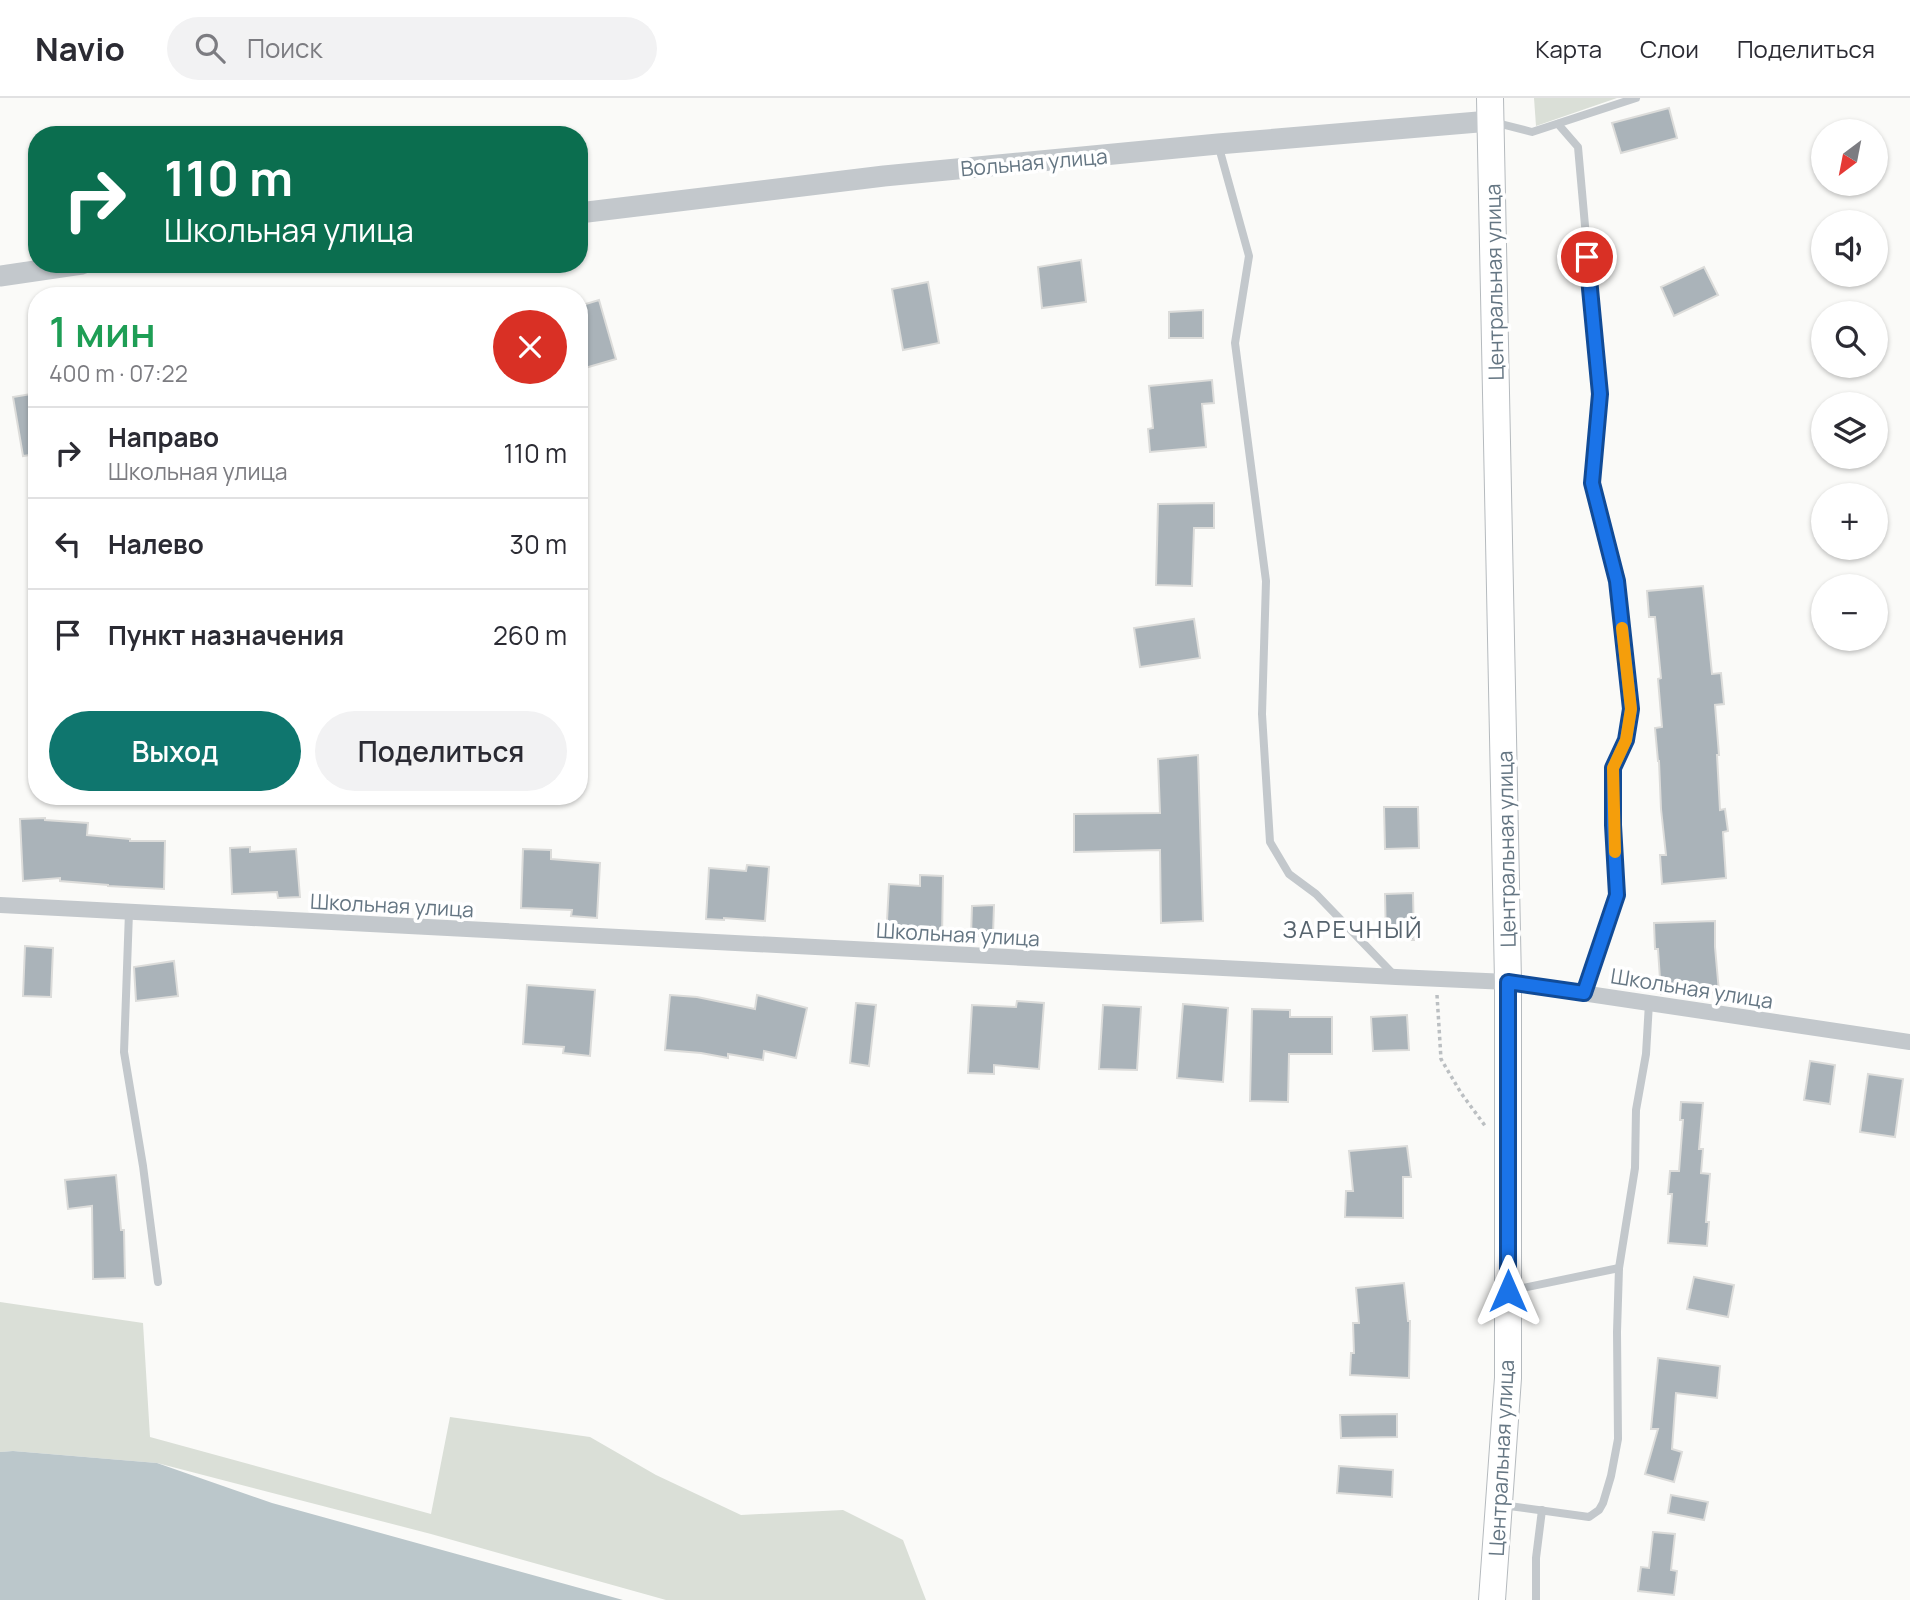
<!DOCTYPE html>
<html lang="ru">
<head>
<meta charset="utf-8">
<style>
  body { margin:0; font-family:Manrope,sans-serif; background:#f2f2f3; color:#2b2b33; height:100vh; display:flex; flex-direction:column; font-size:26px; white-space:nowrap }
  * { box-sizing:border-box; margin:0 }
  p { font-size:23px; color:#7c7c81 }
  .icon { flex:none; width:38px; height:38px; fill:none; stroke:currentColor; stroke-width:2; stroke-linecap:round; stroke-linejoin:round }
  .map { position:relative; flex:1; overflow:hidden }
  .panel { position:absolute; left:28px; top:189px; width:560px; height:518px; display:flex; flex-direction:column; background:#fff; border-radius:28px; box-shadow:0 2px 5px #0004 }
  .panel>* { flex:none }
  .hud { position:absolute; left:28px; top:28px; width:560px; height:147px; border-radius:28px; box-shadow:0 2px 5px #0004; background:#0b6e4f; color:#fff; overflow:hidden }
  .needle { width:46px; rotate:212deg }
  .fabs { position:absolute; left:1811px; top:21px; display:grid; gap:14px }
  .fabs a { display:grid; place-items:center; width:77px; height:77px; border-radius:50%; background:#fff; box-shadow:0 2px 5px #0004; font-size:35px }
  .pin { position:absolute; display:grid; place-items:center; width:60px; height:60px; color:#fff; margin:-30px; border:4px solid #fff; border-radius:50%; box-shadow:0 2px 7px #0007 }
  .me { position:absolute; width:77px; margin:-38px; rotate:0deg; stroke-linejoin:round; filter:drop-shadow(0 0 5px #0008) }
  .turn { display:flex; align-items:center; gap:24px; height:147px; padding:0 21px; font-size:32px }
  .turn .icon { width:91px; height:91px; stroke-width:2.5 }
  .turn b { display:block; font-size:49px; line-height:60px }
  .round { display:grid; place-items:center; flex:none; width:74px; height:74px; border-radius:37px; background:#f2f2f3 }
  .headline { display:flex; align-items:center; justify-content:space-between; height:119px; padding:0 21px }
  h1 { font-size:42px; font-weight:600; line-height:52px; color:#1e9e55 }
  .cta { display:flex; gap:14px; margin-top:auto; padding:14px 21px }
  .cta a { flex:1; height:80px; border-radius:42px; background:#0f766e; color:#fff; font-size:28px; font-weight:600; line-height:80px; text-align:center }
  .cta a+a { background:#f2f2f3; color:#2b2b33 }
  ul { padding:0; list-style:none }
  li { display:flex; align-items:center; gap:21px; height:91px; padding:0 21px; border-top:2px solid #e1e1e2 }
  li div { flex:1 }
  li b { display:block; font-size:26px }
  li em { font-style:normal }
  header { display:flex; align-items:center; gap:42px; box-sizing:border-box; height:98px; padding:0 35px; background:#fff; border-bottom:2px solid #e1e1e2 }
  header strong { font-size:33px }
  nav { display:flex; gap:38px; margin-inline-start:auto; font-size:24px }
  .search { width:490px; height:63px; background:#f2f2f3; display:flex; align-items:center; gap:18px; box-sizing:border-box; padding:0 24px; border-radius:38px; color:#7c7c81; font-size:26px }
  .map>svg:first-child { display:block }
</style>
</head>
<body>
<header>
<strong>Navio</strong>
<div class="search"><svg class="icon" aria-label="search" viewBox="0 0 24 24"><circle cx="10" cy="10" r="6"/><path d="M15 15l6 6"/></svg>Поиск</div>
<nav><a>Карта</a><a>Слои</a><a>Поделиться</a></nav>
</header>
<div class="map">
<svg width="1910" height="1502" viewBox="0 0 1910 1502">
  <rect width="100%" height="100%" fill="#fafaf8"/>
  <g fill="#dadfd7">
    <polygon points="1534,0 1617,0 1536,28"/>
    <polygon points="0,1204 143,1225 150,1339 431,1416 450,1319 590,1339 656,1377 741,1417 843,1412 903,1442 926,1502 666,1502 431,1436 157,1365 13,1353 0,1354"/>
  </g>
  <polygon fill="#bbc7cb" points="13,1353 157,1365 272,1405 623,1502 0,1502 0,1354"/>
  <g fill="#aab3b9" stroke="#dcdcda" stroke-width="2">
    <polygon points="1669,10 1677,40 1621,55 1612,25"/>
    <polygon points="1081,162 1086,204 1042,210 1038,169"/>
    <polygon points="1704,169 1718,197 1674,218 1661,189"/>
    <polygon points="928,184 939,245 903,252 892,191"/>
    <polygon points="599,202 616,261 585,270 579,253 579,208"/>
    <polygon points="1203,212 1203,240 1169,240 1169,214"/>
    <polygon points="1212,282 1214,305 1202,306 1206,349 1150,354 1148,331 1153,330 1149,288"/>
    <polygon points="37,295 37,356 23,358 13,299"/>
    <polygon points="1214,405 1214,430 1194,430 1192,488 1156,487 1158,406"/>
    <polygon points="1703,488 1712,576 1721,575 1724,606 1715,607 1719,657 1717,657 1720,712 1725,711 1728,733 1723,734 1726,780 1662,786 1660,757 1666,757 1661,711 1659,663 1658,663 1655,630 1662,629 1658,581 1661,580 1655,519 1649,519 1647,493"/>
    <polygon points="1194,521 1200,560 1140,569 1134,530"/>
    <polygon points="1198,657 1203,823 1161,825 1160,752 1074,754 1074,716 1160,715 1158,661"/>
    <polygon points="1384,709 1418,709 1419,750 1385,751"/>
    <polygon points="45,720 45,722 88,725 87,737 130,741 130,743 165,743 164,791 108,788 108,787 60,783 60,780 23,783 20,721"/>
    <polygon points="250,749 250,754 296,751 300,799 278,800 277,794 232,796 230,750"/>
    <polygon points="523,751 551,752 551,761 600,765 597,820 571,818 572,812 521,810"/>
    <polygon points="747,767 769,769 765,823 724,820 724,822 706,821 709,770 746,773"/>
    <polygon points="920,777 943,778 942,841 907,840 907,842 886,841 889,786 920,788"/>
    <polygon points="1413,795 1414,842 1386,842 1385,796"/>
    <polygon points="994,807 993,837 971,838 972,808"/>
    <polygon points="1715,823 1715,849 1719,894 1661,896 1658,851 1655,851 1654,825"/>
    <polygon points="25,848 53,850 51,899 23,898"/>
    <polygon points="174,863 178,898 136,903 134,869"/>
    <polygon points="527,887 595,892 590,958 563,955 564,949 523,946"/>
    <polygon points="670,897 697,899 755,911 757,897 807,910 796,960 764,953 763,962 728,956 728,960 701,955 665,952"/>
    <polygon points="1017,903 1044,905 1039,971 994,967 994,976 968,975 972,907 1016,909"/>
    <polygon points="856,905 876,907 869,968 850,965"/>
    <polygon points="1183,906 1228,910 1223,984 1177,980"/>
    <polygon points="1103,907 1141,909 1137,972 1099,971"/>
    <polygon points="1252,911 1290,912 1290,919 1332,919 1332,956 1289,956 1288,1004 1250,1003"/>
    <polygon points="1407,917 1409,952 1373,953 1371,919"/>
    <polygon points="1810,963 1835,967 1830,1006 1804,1002"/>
    <polygon points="1868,976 1903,981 1895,1039 1860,1034"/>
    <polygon points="1681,1004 1703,1005 1699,1051 1703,1051 1701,1075 1710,1076 1706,1124 1709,1124 1707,1148 1668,1145 1672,1096 1668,1096 1670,1073 1679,1073 1683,1022 1680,1022"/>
    <polygon points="1407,1048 1411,1079 1403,1079 1403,1120 1345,1119 1346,1093 1353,1093 1349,1053"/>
    <polygon points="116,1077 121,1132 124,1132 125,1180 93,1181 92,1108 68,1111 65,1082"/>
    <polygon points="1694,1179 1734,1187 1728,1219 1687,1211"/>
    <polygon points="1404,1185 1408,1223 1410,1223 1409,1280 1350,1277 1351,1255 1354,1255 1353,1225 1359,1225 1356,1190"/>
    <polygon points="1658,1260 1720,1268 1717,1300 1676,1295 1672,1351 1682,1354 1674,1384 1645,1376 1658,1331 1651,1331"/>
    <polygon points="1397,1316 1397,1339 1341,1340 1340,1317"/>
    <polygon points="1339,1368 1393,1372 1392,1399 1337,1395"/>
    <polygon points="1671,1397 1708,1404 1704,1422 1668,1415"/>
    <polygon points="1653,1434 1675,1436 1671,1472 1677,1473 1674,1497 1638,1493 1641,1469 1649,1470"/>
  </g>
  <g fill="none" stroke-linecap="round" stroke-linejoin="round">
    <defs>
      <polyline id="primary" points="1490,0 1508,884 1508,1280 1492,1502"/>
    </defs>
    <use href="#primary" stroke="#b5babe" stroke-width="28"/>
    <polyline stroke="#bbbfc2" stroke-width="3.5" stroke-dasharray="3.5 3.5" stroke-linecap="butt" points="1437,897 1441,961 1461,995 1486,1029"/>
    <g stroke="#c3c8cc" stroke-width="8">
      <polyline points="1493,24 1532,34 1636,0"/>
      <polyline points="1558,26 1578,49 1600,296 1592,385 1617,483 1631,611 1626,642 1613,670 1613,727 1617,797 1584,895"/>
      <polyline points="1218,46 1249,158 1235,245 1266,483 1262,616 1270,744 1289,776 1316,796 1395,878"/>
      <polyline points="129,814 124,954 143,1068 158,1184"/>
      <polyline points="1513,1192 1619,1170"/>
      <polyline points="1502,1407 1589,1419 1599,1412 1603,1405 1611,1378 1618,1341 1617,1234 1619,1170 1635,1070 1636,1012 1646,956 1649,905"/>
      <polyline points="1536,1502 1536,1460 1542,1412"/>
    </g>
    <polyline stroke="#c3c8cc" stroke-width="16" points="0,807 1396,879 1508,884 1910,944"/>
    <g stroke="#c3c8cc" stroke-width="21">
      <polyline points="579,115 884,78 1218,46 1490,23"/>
      <polyline points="0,178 82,166"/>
    </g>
    <use href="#primary" stroke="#fff" stroke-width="26"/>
  </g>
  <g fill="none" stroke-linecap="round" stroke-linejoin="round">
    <defs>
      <polyline id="route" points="1508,1193 1508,884 1584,895 1617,797 1613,727 1613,670 1626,642 1631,611 1617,483 1592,385 1600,296 1587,159"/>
    </defs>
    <use href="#route" stroke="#114b97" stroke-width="18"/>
    <use href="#route" stroke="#1a73e8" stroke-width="12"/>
    <polyline stroke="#f59e0b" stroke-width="12" points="1615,754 1613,670 1626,642 1631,611 1622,530"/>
  </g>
  <g text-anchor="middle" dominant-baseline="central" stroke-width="7" stroke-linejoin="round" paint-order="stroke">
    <g font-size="21" fill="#657683" stroke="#fff">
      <text transform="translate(1034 64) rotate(-5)">Вольная улица</text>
      <text transform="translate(1494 184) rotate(-91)">Центральная улица</text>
      <text transform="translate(1506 751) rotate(-91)">Центральная улица</text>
      <text transform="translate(392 807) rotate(3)">Школьная улица</text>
      <text transform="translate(958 836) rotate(3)">Школьная улица</text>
      <text transform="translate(1692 890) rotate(9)">Школьная улица</text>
      <text transform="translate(1501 1360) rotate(-87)">Центральная улица</text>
    </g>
    <g font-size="24" letter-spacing="2" fill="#57646e" stroke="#fff">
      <text x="1353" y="830">ЗАРЕЧНЫЙ</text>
    </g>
  </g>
</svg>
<div class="fabs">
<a><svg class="needle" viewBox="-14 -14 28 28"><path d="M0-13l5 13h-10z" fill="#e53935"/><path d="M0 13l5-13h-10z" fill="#7c7c81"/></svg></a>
<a><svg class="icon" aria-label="sound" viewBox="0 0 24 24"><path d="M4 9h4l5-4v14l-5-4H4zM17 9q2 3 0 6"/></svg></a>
<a><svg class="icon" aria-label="search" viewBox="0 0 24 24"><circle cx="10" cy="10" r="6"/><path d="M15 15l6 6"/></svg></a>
<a><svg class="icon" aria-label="layers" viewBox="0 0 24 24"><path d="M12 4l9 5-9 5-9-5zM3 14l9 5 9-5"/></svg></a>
<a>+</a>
<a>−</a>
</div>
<div class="pin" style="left:1587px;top:159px;background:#d93025"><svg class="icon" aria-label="arrive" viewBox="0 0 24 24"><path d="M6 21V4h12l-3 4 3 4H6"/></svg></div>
<svg class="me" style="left:1508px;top:1193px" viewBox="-20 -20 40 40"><path d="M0-17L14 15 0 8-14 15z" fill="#1a73e8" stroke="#fff" stroke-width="4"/></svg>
<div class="hud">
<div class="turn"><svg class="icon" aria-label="right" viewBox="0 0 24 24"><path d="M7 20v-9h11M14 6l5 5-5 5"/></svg><div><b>110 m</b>Школьная улица</div></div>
</div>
<section class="panel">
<div class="headline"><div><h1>1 мин</h1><p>400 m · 07:22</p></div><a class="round" style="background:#d93025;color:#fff"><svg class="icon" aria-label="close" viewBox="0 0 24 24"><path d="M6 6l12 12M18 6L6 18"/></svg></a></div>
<ul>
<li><svg class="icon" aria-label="right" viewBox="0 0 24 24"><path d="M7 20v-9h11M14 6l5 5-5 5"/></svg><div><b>Направо</b><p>Школьная улица</p></div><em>110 m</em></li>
<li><svg class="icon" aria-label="left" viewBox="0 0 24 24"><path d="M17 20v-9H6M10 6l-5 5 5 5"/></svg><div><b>Налево</b></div><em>30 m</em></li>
<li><svg class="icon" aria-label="arrive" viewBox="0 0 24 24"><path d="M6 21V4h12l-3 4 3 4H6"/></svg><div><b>Пункт назначения</b></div><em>260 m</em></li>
</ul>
<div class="cta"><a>Выход</a><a>Поделиться</a></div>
</section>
</div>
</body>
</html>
